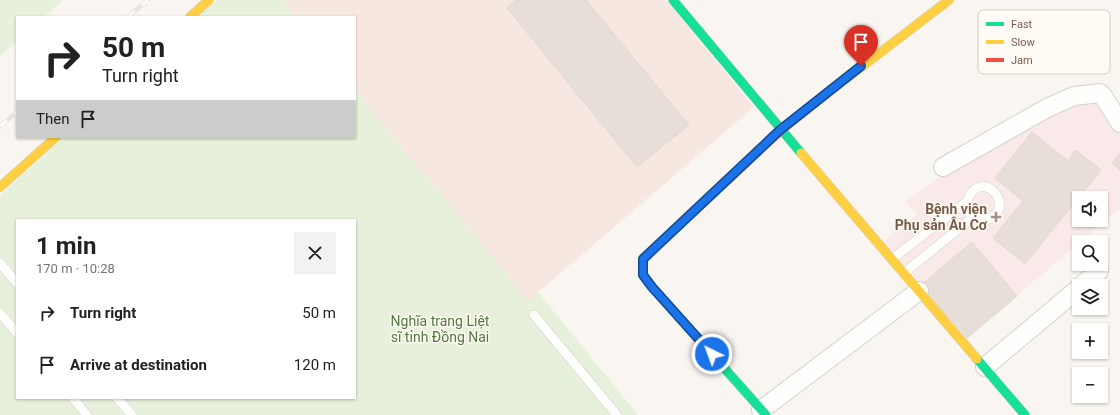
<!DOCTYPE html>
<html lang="en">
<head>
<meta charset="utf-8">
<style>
  body { margin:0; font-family:Roboto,sans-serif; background:#f2f2f2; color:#202124; height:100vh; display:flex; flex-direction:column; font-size:15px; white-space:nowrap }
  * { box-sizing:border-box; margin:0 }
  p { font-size:13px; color:#757577 }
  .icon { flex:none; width:22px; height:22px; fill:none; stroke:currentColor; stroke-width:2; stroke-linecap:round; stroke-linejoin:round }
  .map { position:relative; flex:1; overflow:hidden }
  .panel { position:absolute; left:16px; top:219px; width:340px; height:180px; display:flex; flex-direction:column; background:#fff; border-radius:0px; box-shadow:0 1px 3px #0004 }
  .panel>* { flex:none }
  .hud { position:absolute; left:16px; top:16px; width:340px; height:122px; border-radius:0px; box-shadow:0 1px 3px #0004; background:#fff; color:#202124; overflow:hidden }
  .tools { position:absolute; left:1072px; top:191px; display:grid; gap:8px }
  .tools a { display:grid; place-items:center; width:36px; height:36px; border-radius:0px; background:#fff; box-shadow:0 1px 3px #0004; font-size:20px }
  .pin { position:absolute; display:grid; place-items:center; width:34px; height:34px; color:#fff; margin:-41px -17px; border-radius:50% 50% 50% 0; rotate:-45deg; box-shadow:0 0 4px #0007 }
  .pin .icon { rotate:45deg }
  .me { position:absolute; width:44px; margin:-22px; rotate:318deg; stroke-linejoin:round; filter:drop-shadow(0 0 3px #0008) }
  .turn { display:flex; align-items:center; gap:14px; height:84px; padding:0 20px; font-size:18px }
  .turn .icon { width:52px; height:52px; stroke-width:2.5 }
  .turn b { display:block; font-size:28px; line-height:34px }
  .then { display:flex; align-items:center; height:38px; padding:0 20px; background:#0003; gap:8px; font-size:15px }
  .round { display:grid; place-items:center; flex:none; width:42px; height:42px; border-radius:0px; background:#f2f2f2 }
  .headline { display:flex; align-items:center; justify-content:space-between; height:68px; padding:0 20px }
  h1 { font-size:24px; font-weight:700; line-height:30px }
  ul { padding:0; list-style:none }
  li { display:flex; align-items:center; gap:12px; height:52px; padding:0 20px }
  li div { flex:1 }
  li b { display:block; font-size:15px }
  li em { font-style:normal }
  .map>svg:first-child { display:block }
</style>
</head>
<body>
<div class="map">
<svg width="1120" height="415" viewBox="0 0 1120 415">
  <rect width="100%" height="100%" fill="#f9f5f0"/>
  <polygon fill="#f6e8e1" points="282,0 666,0 754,107 528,301 355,90 355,17 296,17"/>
  <path fill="#fae9e9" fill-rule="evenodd" d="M1098 99 1120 133V208L967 338 884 241 917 215 905 202 943 174 1077 101ZM1079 198H1101V220H1079Z"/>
  <g fill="#e7f0db" fill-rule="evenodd">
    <polygon points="0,0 63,0 44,17 17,17 17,41 0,56"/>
    <polygon points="217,0 282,0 296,17 198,17"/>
    <path d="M355 90 528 301 538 292 638 415H0V195L64 137H355ZM17 220H355V398H17Z"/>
  </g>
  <g fill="#e6ded7" stroke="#e2d8d2">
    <polygon points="516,0 586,0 689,125 637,167 507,8"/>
    <polygon points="1032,132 1068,161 1076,150 1101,170 1025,264 993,238 1023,201 995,178"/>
    <polygon points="1120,153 1120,170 1112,163"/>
    <polygon points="972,242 1017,296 967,338 921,285"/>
  </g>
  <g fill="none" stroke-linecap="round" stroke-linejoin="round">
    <defs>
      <g id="lane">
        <path d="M892 259 967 201C980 165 1018 206 989 219 981 222 971 218 968 210 967 208 967 204 967 201"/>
        <polyline points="0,263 17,283"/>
        <polyline points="904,273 973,217"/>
        <polyline points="0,313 17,333"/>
        <polyline points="534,315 617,415"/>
        <polyline points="73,398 87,415"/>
        <polyline points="117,398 132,415"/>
      </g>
      <g id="street">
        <polyline points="943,167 1047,108 1074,96 1100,93 1103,96 1120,123"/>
        <polyline points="1081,286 1099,271"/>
        <polyline points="985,367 1079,288"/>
        <polyline points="761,410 919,291"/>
      </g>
      <g id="fast">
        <polyline points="673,0 801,153"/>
        <polyline points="722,185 643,259 643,275 652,287 766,415"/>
        <polyline points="977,359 1025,415"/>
      </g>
      <g id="slow">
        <polyline points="190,17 209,0"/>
        <polyline points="826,94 949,0"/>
        <polyline points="801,153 977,359"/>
        <polyline points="0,187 56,137"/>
      </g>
      <polyline id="jam" points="722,185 781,130 826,94"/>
    </defs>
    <use href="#lane" stroke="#d7d1cb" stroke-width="10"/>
    <use href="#street" stroke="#d7d1cb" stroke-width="20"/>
    <use href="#fast" stroke="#d9d2cb" stroke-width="10"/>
    <use href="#slow" stroke="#d9d2cb" stroke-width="10"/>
    <use href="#jam" stroke="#d9d2cb" stroke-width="10"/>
    <use href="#lane" stroke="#fefefd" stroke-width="9"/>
    <use href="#street" stroke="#fefefd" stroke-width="18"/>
    <use href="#fast" stroke="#16e098" stroke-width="9"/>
    <use href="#slow" stroke="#ffcf43" stroke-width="9"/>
    <use href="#jam" stroke="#f24e42" stroke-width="9"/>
    <defs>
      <g id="rail">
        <polyline points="128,17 148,0"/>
        <polyline points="0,126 17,112"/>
      </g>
    </defs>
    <use href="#rail" stroke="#e6e3e7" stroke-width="4.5"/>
    <use href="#rail" stroke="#fffaf3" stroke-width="3" stroke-dasharray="9" stroke-linecap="butt"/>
  </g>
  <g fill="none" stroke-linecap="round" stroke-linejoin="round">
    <defs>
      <polyline id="route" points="712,354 652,287 643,275 643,259 780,130 861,66"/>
    </defs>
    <use href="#route" stroke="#114b97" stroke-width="10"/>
    <use href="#route" stroke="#1a73e8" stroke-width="7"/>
  </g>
  <path fill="#a69286" stroke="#fffaf3" stroke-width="1.5" d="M994 211h4v4h4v4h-4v4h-4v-4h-4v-4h4z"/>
  <g text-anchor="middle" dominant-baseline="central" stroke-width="3" stroke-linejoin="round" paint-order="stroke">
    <g font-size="14" font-weight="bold" fill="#7a5c4d" stroke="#fffaf3" text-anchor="end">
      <text x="987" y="209">Bệnh viện<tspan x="987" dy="16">Phụ sản Âu Cơ</tspan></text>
    </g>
    <g font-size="14" fill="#537a41" stroke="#fffaf3">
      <text x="440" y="321">Nghĩa trang Liệt<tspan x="440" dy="16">sĩ tỉnh Đồng Nai</tspan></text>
    </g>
  </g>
  <rect x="978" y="10" width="132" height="64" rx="6" fill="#fffaf3" stroke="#d7cbc1" stroke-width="1"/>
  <rect x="986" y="22" width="18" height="4" fill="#16e098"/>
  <rect x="986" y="40" width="18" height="4" fill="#ffcf43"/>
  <rect x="986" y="58" width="18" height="4" fill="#f24e42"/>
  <g font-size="11" fill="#7a5c4d">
    <text x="1011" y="28">Fast</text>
    <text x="1011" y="46">Slow</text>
    <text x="1011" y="64">Jam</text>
  </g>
</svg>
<div class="tools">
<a><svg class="icon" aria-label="sound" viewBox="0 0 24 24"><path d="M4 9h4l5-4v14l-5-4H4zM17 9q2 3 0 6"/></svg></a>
<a><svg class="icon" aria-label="search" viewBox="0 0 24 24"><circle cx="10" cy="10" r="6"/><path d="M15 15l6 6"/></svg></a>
<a><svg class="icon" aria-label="layers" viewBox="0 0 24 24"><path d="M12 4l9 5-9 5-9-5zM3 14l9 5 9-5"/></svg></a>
<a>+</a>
<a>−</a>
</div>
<div class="pin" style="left:861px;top:66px;background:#d93025"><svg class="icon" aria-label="arrive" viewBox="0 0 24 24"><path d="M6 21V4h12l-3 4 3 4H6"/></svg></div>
<svg class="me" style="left:712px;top:354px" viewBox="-20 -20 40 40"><circle r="17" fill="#1a73e8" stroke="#fff" stroke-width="3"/><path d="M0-11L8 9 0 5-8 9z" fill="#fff"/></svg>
<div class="hud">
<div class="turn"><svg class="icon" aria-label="right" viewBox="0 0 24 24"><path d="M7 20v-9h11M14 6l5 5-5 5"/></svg><div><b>50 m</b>Turn right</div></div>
<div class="then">Then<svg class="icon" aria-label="arrive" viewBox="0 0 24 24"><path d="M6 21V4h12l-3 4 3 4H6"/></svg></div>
</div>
<section class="panel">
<div class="headline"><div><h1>1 min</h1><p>170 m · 10:28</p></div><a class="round"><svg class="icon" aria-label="close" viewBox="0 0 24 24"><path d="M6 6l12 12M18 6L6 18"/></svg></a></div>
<ul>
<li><svg class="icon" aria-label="right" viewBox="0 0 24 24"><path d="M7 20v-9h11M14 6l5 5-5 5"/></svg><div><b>Turn right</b></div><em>50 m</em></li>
<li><svg class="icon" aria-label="arrive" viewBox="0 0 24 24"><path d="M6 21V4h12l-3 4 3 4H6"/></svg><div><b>Arrive at destination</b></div><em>120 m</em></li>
</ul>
</section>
</div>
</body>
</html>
